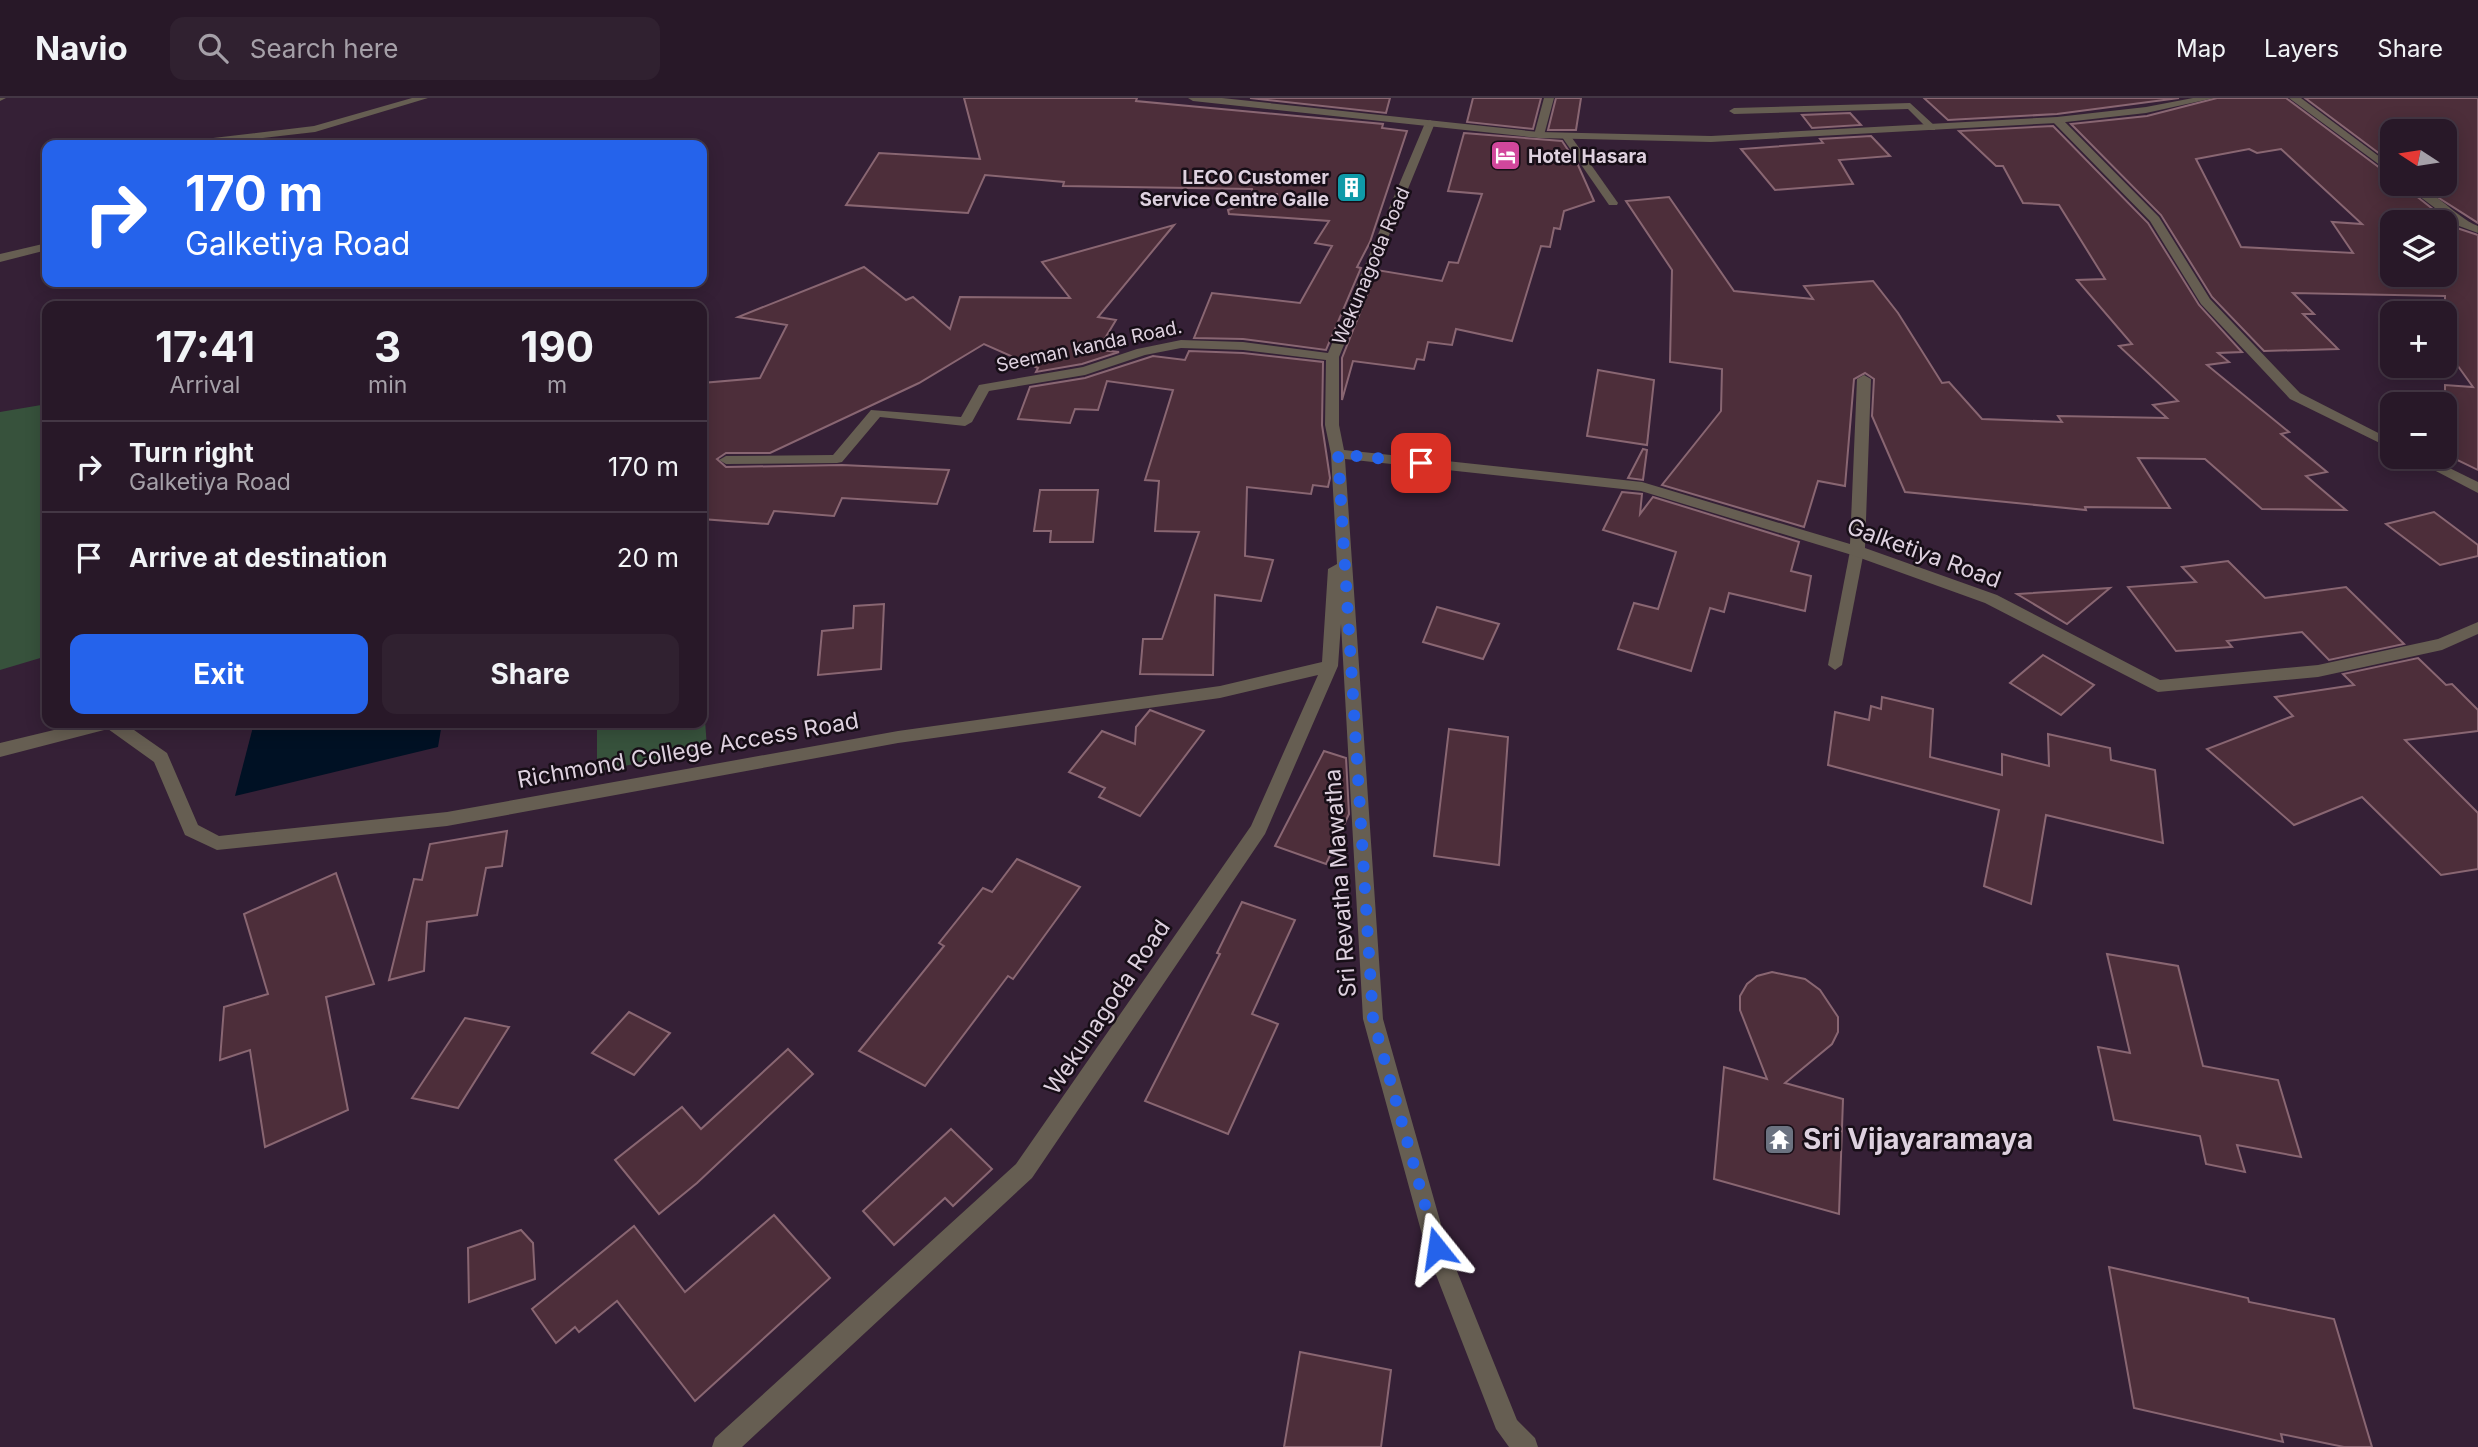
<!DOCTYPE html>
<html lang="en">
<head>
<meta charset="utf-8">
<style>
  body { margin:0; font-family:Inter,sans-serif; background:#302130; color:#f1f3f6; height:100vh; display:flex; flex-direction:column; font-size:26px; white-space:nowrap }
  * { box-sizing:border-box; margin:0 }
  p { font-size:23px; color:#a5a0a8 }
  .icon { flex:none; width:38px; height:38px; fill:none; stroke:currentColor; stroke-width:2; stroke-linecap:round; stroke-linejoin:round }
  .map { position:relative; flex:1; overflow:hidden }
  .sheet { position:absolute; left:42px; top:203px; width:665px; height:427px; display:flex; flex-direction:column; background:#281828; border-radius:14px; box-shadow:0 4px 18px #0003,0 0 0 2px #443745 }
  .sheet>* { flex:none }
  .hud { position:absolute; left:42px; top:42px; width:665px; height:147px; border-radius:14px; box-shadow:0 4px 18px #0003,0 0 0 2px #443745; background:#2563eb; color:#fff; overflow:hidden }
  .needle { width:46px; rotate:282deg }
  .buttons { position:absolute; left:2380px; top:21px; display:grid; gap:14px }
  .buttons a { display:grid; place-items:center; width:77px; height:77px; border-radius:14px; background:#281828; box-shadow:0 4px 18px #0003,0 0 0 2px #443745; font-size:35px }
  .pin { position:absolute; display:grid; place-items:center; width:60px; height:60px; color:#fff; margin:-30px; border-radius:14px; box-shadow:0 4px 10px #0006 }
  .me { position:absolute; width:77px; margin:-38px; rotate:345deg; stroke-linejoin:round; filter:drop-shadow(0 0 5px #0008) }
  .turn { display:flex; align-items:center; gap:24px; height:147px; padding:0 28px; font-size:32px }
  .turn .icon { width:91px; height:91px; stroke-width:2.5 }
  .turn b { display:block; font-size:49px; line-height:60px }
  .eta { display:flex; justify-content:space-evenly; align-items:center; height:119px; text-align:center }
  .eta b { font-size:42px; font-weight:700; line-height:49px }
  .primary-button { display:flex; gap:14px; margin-top:auto; padding:14px 28px }
  .primary-button a { flex:1; height:80px; border-radius:14px; background:#2563eb; color:#fff; font-size:28px; font-weight:700; line-height:80px; text-align:center }
  .primary-button a+a { background:#302130; color:#f1f3f6 }
  ul { padding:0; list-style:none }
  li { display:flex; align-items:center; gap:21px; height:91px; padding:0 28px; border-top:2px solid #443745 }
  li div { flex:1 }
  li b { display:block; font-size:26px }
  li em { font-style:normal }
  header { display:flex; align-items:center; gap:42px; box-sizing:border-box; height:98px; padding:0 35px; background:#281828; border-bottom:2px solid #443745 }
  header strong { font-size:33px }
  nav { display:flex; gap:38px; margin-inline-start:auto; font-size:24px }
  .search { width:490px; height:63px; background:#302130; display:flex; align-items:center; gap:18px; box-sizing:border-box; padding:0 24px; border-radius:14px; color:#a5a0a8; font-size:26px }
  .map>svg:first-child { display:block }
</style>
</head>
<body>
<header>
<strong>Navio</strong>
<div class="search"><svg class="icon" aria-label="search" viewBox="0 0 24 24"><circle cx="10" cy="10" r="6"/><path d="M15 15l6 6"/></svg>Search here</div>
<nav><a>Map</a><a>Layers</a><a>Share</a></nav>
</header>
<div class="map">
<svg width="2478" height="1349" viewBox="0 0 2478 1349">
  <rect width="100%" height="100%" fill="#352036"/>
  <g fill="#37523c">
    <polygon points="47,306 47,558 0,572 0,314"/>
    <polygon points="702,580 707,650 597,674 597,625 702,625"/>
  </g>
  <polygon fill="#001124" points="254,625 442,625 438,649 235,698"/>
  <g fill="#4d2e3a" stroke="#896672" stroke-width="2" fill-rule="evenodd">
    <polygon points="964,0 1137,0 1136,3 1383,26 1382,30 1407,33 1370,144 1357,169 1361,170 1326,252 1243,241 1194,240 1212,195 1300,205 1332,148 1315,145 1329,123 1229,116 1228,112 1278,96 1253,97 1252,91 1063,88 1064,84 985,77 968,115 846,107 879,55 980,61"/>
    <polygon points="1250,0 1390,0 1386,15"/>
    <polygon points="1473,0 1541,0 1533,31 1467,24"/>
    <polygon points="1556,0 1581,0 1576,32 1548,32"/>
    <polygon points="1924,0 2179,0 2057,16 1948,22"/>
    <path d="M2217 0H2286L2392 79V86H2401L2457 130 2478 137V372L2445 356V287L2473 289 2445 250V198L2293 195 2314 216H2303L2338 251 2264 253 2212 199 2161 117 2071 26 2147 18ZM2249 51 2257 55 2281 51 2362 126 2332 124 2353 155 2241 149 2196 61ZM2392 124H2445V177H2392Z"/>
    <polygon points="2305,0 2478,0 2478,125 2417,86 2445,86 2445,33 2392,33 2392,65"/>
    <polygon points="1850,15 1861,27 1812,30 1802,17"/>
    <polygon points="2053,28 2148,125 2199,207 2242,254 2218,255 2229,264 2207,267 2289,334 2281,336 2327,374 2306,378 2346,412 2262,411 2205,361 2138,360 2170,410 2085,409 2086,412 1905,394 1872,318 1874,281 1865,275 1854,281 1845,388 1818,383 1804,429 1662,387 1721,313 1722,271 1670,264 1672,172 1626,103 1669,99 1734,193 1813,201 1804,188 1873,183 1898,215 1942,285 1949,284 1982,321 2062,324 2058,318 2167,320 2153,307 2178,303 2119,248 2132,246 2077,182 2105,181 2059,107 2023,105 2003,68 1996,68 1959,33"/>
    <polygon points="1464,35 1562,43 1578,67 1594,103 1564,113 1560,131 1554,130 1550,149 1541,148 1512,243 1456,231 1452,247 1428,244 1424,262 1417,261 1414,271 1353,263 1342,302 1342,260 1377,172 1442,183 1449,164 1458,165 1482,96 1448,93"/>
    <polygon points="1871,38 1890,58 1839,62 1853,86 1775,92 1741,51 1823,45 1820,41"/>
    <polygon points="1174,127 1098,219 1116,222 1098,252 1119,254 1082,266 1036,274 1038,270 984,246 919,285 770,355 726,355 717,361 726,369 842,367 949,372 937,406 842,400 834,418 774,413 768,426 702,421 702,285 760,280 787,227 738,219 864,169 906,202 913,199 950,231 960,199 1070,200 1042,164"/>
    <polygon points="1189,253 1243,255 1323,264 1322,327 1330,380 1328,389 1313,387 1311,396 1247,389 1245,458 1273,462 1261,503 1215,497 1213,577 1140,576 1143,541 1162,541 1199,434 1155,433 1159,383 1145,382 1173,292 1107,283 1098,312 1075,311 1070,325 1018,321 1030,289 1085,280 1153,258 1185,262"/>
    <polygon points="1598,272 1654,282 1647,347 1587,338"/>
    <polygon points="1643,351 1647,352 1643,382 1628,380"/>
    <polygon points="1040,392 1098,392 1093,444 1050,444 1051,433 1034,433"/>
    <polygon points="1622,394 1642,396 1640,416 1653,399 1799,444 1791,473 1811,478 1805,513 1729,495 1724,514 1710,510 1691,573 1618,551 1634,505 1658,511 1676,454 1603,432"/>
    <polygon points="2434,414 2478,447 2478,458 2440,467 2386,426"/>
    <polygon points="2228,463 2265,500 2346,489 2404,546 2329,562 2302,534 2227,543 2232,549 2176,553 2128,489 2196,484 2182,469"/>
    <polygon points="2110,490 2067,526 2017,496"/>
    <polygon points="884,506 881,571 818,577 822,533 853,530 854,508"/>
    <polygon points="1437,509 1499,526 1483,561 1423,544"/>
    <polygon points="2043,557 2094,587 2061,617 2010,585"/>
    <polygon points="2418,560 2446,587 2452,586 2478,612 2478,633 2405,642 2478,715 2478,771 2441,777 2362,699 2294,727 2207,651 2293,618 2275,599 2354,587 2343,576"/>
    <polygon points="1882,599 1933,611 1930,659 2002,677 2002,656 2049,668 2048,636 2110,650 2111,662 2155,672 2163,745 2046,717 2031,806 1984,788 1999,712 1828,667 1835,614 1869,622 1871,608 1881,611"/>
    <polygon points="1150,612 1204,633 1140,718 1099,699 1105,690 1069,674 1102,633 1135,646 1136,629"/>
    <polygon points="1449,631 1508,639 1499,767 1434,758"/>
    <polygon points="1324,653 1346,660 1349,716 1326,766 1275,748"/>
    <polygon points="507,733 502,768 486,770 477,817 427,824 424,873 389,882 414,781 422,782 430,746"/>
    <polygon points="1017,761 1080,789 1013,881 1008,878 925,988 859,953 944,848 939,845 983,790 992,794"/>
    <polygon points="336,775 374,886 326,899 348,1012 265,1049 250,952 220,962 224,909 268,896 244,816"/>
    <polygon points="1242,804 1295,822 1252,916 1278,926 1228,1036 1145,1003 1220,856 1217,855"/>
    <polygon points="2107,856 2178,868 2203,968 2278,982 2301,1059 2237,1047 2245,1074 2206,1066 2200,1038 2114,1022 2098,949 2130,955"/>
    <polygon points="1772,874 1805,881 1820,892 1838,919 1838,934 1832,946 1785,985 1843,1001 1839,1116 1714,1081 1724,969 1767,981 1740,912 1740,898 1747,886 1757,878"/>
    <polygon points="629,914 670,935 634,977 592,955"/>
    <polygon points="465,920 509,929 458,1010 412,1000"/>
    <polygon points="788,951 813,976 697,1085 659,1116 615,1062 682,1009 701,1031"/>
    <polygon points="951,1031 992,1071 953,1108 945,1100 894,1147 863,1113"/>
    <polygon points="774,1117 830,1180 695,1303 617,1203 579,1234 575,1229 556,1245 532,1211 634,1128 685,1194"/>
    <polygon points="521,1132 533,1145 535,1181 469,1204 468,1150"/>
    <polygon points="2109,1169 2248,1200 2249,1204 2334,1221 2372,1349 2344,1349 2281,1336 2283,1344 2134,1310"/>
    <polygon points="1300,1254 1391,1272 1381,1349 1284,1349"/>
  </g>
  <g fill="none" stroke-linecap="round" stroke-linejoin="round">
    <g fill="#665e52" fill-rule="evenodd">
      <polygon points="1544,0 1554,0 1544,37 1539,40 1534,37"/>
      <polygon points="1910,5 1935,28 1935,32 1929,32 1908,11 1734,16 1729,13 1734,10"/>
      <polygon points="1564,37 1570,37 1618,105 1617,107 1609,107 1562,39"/>
      <polygon points="1857,449 1864,453 1842,567 1835,572 1828,567 1850,453"/>
    </g>
    <g fill="#665e52" fill-rule="evenodd">
      <polygon points="0,0 6,0 0,3"/>
      <polygon points="412,0 428,0 315,34 202,47 213,40 314,28"/>
      <polygon points="2289,0 2301,0 2392,68 2392,76"/>
      <polygon points="2053,20 2061,20 2159,119 2210,201 2300,295 2392,342 2392,351 2290,301 2201,206 2150,123 2053,24"/>
      <polygon points="1430,22 1435,25 1339,259 1339,327 1344,352 1642,384 1850,446 1857,281 1864,277 1871,281 1865,450 1997,497 2160,582 2318,567 2438,541 2478,524 2478,536 2442,552 2318,579 2158,594 1985,505 1852,457 1641,393 1345,361 1383,921 1448,1151 1517,1322 1535,1340 1538,1349 1509,1349 1496,1331 1426,1151 1363,921 1341,526 1338,568 1265,736 1032,1080 742,1349 712,1349 715,1340 1016,1066 1251,728 1318,577 1220,600 898,645 447,728 217,752 185,737 154,664 108,631 0,659 0,645 83,625 124,625 167,655 198,727 219,738 447,714 898,633 1220,588 1322,564 1328,471 1337,466 1331,356 1325,327 1326,262 1243,252 1181,250 1145,257 1085,277 989,293 972,324 965,328 880,319 842,364 837,365 726,366 719,362 726,358 833,357 871,312 961,319 979,287 1083,269 1137,251 1181,242 1243,244 1328,255 1425,25"/>
      <path d="M2403 86C2430 85 2453 118 2478 128V135L2459 128Z"/>
      <polygon points="47,145 47,152 0,164 0,156"/>
      <polygon points="2409,359 2427,359 2478,384 2478,395"/>
    </g>
    <polygon fill="#665e52" fill-rule="evenodd" points="1188,0 1222,0 1539,34 1711,38 2057,19 2146,9 2193,0 2214,0 2146,15 2057,25 1711,44 1539,40 1193,3"/>
  </g>
  <g fill="none" stroke-linecap="round" stroke-linejoin="round">
    <polyline stroke="#2563eb" stroke-width="12" stroke-dasharray="0 21.6" points="1421,365 1338,356 1373,921 1437,1150"/>
  </g>
  <defs>
    <symbol id="hotel-square" viewBox="-11 -11 22 22"><rect x="-9" y="-9" width="18" height="18" rx="4" fill="#d1479c" stroke="#170e17"/><path d="M-6-4.5h1.5V1H6V5H4.5V3h-9V5H-6ZM-4 0a1.8 1.8 0 1 1 3.6 0ZM.5 0V-2.5h3Q6-2.5 6 0Z" fill="#fff"/></symbol>
    <symbol id="building-square" viewBox="-11 -11 22 22"><rect x="-9" y="-9" width="18" height="18" rx="4" fill="#0f9aa8" stroke="#170e17"/><path d="M-4-6H4V6H1V3H-1V6H-4ZM-2.5-4.3h1.7v1.8h-1.7ZM.8-4.3h1.7v1.8H.8ZM-2.5-1h1.7V.8h-1.7ZM.8-1h1.7V.8H.8Z" fill="#fff"/></symbol>
    <symbol id="temple-square" viewBox="-11 -11 22 22"><rect x="-9" y="-9" width="18" height="18" rx="4" fill="#6b7280" stroke="#170e17"/><path d="M0-6L5-2H3V0L6.5 2.5H4V6H1.5V3h-3V6H-4V2.5H-6.5L-3 0V-2H-5Z" fill="#fff"/></symbol>
  </defs>
  <g fill-rule="evenodd">
    <use href="#hotel-square" x="1488" y="40" width="35" height="35"/>
    <use href="#building-square" x="1334" y="72" width="35" height="35"/>
    <use href="#temple-square" x="1762" y="1024" width="35" height="35"/>
  </g>
  <g text-anchor="middle" dominant-baseline="central" stroke-width="5" stroke-linejoin="round" paint-order="stroke">
    <g font-size="19" font-weight="bold" fill="#ded1df" stroke="#170e17" text-anchor="start">
      <text x="1528" y="58">Hotel Hasara</text>
      <text x="1329" y="79" text-anchor="end">LECO Customer<tspan x="1329" dy="22">Service Centre Galle</tspan></text>
    </g>
    <g font-size="19" fill="#ded1df" stroke="#170e17">
      <text transform="translate(1371 168) rotate(-67)">Wekunagoda Road</text>
      <text transform="translate(1089 248) rotate(-12)">Seeman kanda Road.</text>
    </g>
    <g font-size="23" fill="#ded1df" stroke="#170e17">
      <text transform="translate(1924 455) rotate(20)">Galketiya Road</text>
      <text transform="translate(688 652) rotate(-10)">Richmond College Access Road</text>
      <text transform="translate(1340 785) rotate(-94)">Sri Revatha Mawatha</text>
      <text transform="translate(1107 909) rotate(-56)">Wekunagoda Road</text>
    </g>
    <g font-size="28" font-weight="bold" fill="#ded1df" stroke="#170e17" text-anchor="start">
      <text x="1803" y="1041">Sri Vijayaramaya</text>
    </g>
  </g>
</svg>
<div class="buttons">
<a><svg class="needle" viewBox="-14 -14 28 28"><path d="M0-13l5 13h-10z" fill="#e53935"/><path d="M0 13l5-13h-10z" fill="#a5a0a8"/></svg></a>
<a><svg class="icon" aria-label="layers" viewBox="0 0 24 24"><path d="M12 4l9 5-9 5-9-5zM3 14l9 5 9-5"/></svg></a>
<a>+</a>
<a>−</a>
</div>
<div class="pin" style="left:1421px;top:365px;background:#d93025"><svg class="icon" aria-label="arrive" viewBox="0 0 24 24"><path d="M6 21V4h12l-3 4 3 4H6"/></svg></div>
<svg class="me" style="left:1437px;top:1150px" viewBox="-20 -20 40 40"><path d="M0-17L14 15 0 8-14 15z" fill="#2563eb" stroke="#fff" stroke-width="4"/></svg>
<div class="hud">
<div class="turn"><svg class="icon" aria-label="right" viewBox="0 0 24 24"><path d="M7 20v-9h11M14 6l5 5-5 5"/></svg><div><b>170 m</b>Galketiya Road</div></div>
</div>
<section class="sheet">
<div class="eta">
<div><b>17:41</b><p>Arrival</p></div>
<div><b>3</b><p>min</p></div>
<div><b>190</b><p>m</p></div>
</div>
<ul>
<li><svg class="icon" aria-label="right" viewBox="0 0 24 24"><path d="M7 20v-9h11M14 6l5 5-5 5"/></svg><div><b>Turn right</b><p>Galketiya Road</p></div><em>170 m</em></li>
<li><svg class="icon" aria-label="arrive" viewBox="0 0 24 24"><path d="M6 21V4h12l-3 4 3 4H6"/></svg><div><b>Arrive at destination</b></div><em>20 m</em></li>
</ul>
<div class="primary-button"><a>Exit</a><a>Share</a></div>
</section>
</div>
</body>
</html>
